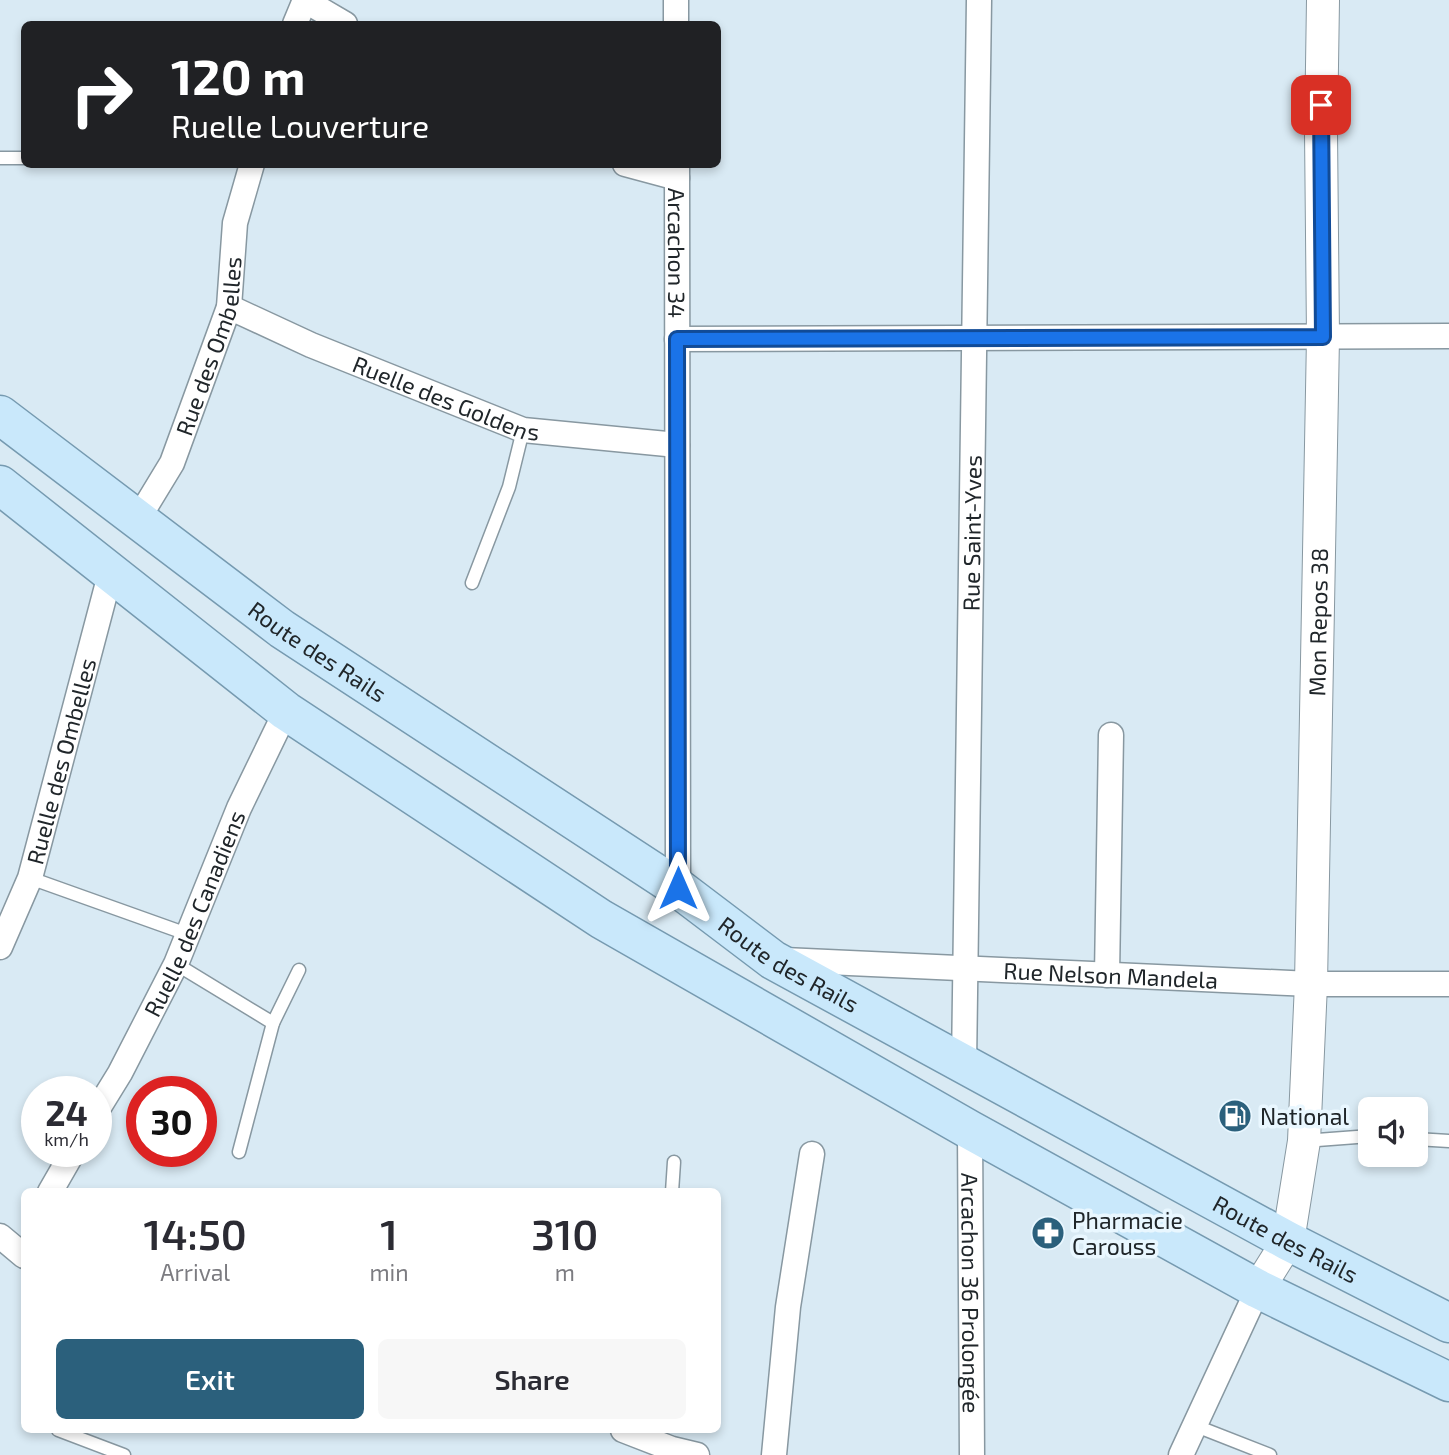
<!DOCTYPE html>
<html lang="en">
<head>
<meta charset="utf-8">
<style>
  body { margin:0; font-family:"Exo 2",sans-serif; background:#f7f7f7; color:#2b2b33; height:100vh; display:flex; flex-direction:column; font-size:26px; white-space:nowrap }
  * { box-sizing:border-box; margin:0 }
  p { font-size:23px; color:#7c7c81 }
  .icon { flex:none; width:38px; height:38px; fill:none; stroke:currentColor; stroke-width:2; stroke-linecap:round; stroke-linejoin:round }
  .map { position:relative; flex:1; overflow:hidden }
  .details { position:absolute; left:21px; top:1188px; width:700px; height:245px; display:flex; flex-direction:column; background:#fff; border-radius:10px; box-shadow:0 4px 10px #0003 }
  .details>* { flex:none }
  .banner { position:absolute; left:21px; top:21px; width:700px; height:147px; border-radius:10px; box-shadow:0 4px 10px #0003; background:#202124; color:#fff; overflow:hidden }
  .controls { position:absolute; left:1358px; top:1097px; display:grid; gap:14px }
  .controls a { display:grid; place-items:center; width:70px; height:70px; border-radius:10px; background:#fff; box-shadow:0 4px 10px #0003; font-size:35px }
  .speed { position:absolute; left:21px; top:1076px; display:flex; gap:14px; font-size:35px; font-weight:700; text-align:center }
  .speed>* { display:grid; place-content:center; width:91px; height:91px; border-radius:50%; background:#fff; box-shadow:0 4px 10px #0003; line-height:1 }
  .speed small { font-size:18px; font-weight:400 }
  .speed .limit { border:10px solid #d22; background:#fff; color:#111 }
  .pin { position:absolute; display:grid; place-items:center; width:60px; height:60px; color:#fff; margin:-30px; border-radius:14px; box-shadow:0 4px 10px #0006 }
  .me { position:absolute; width:77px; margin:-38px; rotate:0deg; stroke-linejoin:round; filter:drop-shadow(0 0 5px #0008) }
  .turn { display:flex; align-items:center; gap:24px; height:147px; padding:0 35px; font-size:32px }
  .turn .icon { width:91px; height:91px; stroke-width:2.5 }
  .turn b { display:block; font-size:49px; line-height:60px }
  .eta { display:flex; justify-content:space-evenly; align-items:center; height:119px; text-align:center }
  .eta b { font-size:42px; font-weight:600; line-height:49px }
  .button { display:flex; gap:14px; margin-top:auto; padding:14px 35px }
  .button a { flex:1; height:80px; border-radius:10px; background:#2b607c; color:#fff; font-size:28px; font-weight:600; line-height:80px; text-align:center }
  .button a+a { background:#f7f7f7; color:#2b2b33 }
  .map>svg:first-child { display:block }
</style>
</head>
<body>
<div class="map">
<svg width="1449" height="1455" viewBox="0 0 1449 1455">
  <rect width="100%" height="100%" fill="#d9eaf4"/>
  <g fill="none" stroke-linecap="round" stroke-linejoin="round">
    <defs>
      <g id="service">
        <polyline points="0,158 24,158"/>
        <polyline points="472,583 509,487 523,430"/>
        <polyline points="30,878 187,934"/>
        <polyline points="176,964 273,1023 239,1152"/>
        <polyline points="273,1023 299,970"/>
        <polyline points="1416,1139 1449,1141"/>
        <polyline points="1304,1141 1370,1136"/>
        <polyline points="672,1192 674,1162"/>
        <polyline points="1196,1426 1270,1455"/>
        <polyline points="58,1430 124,1455"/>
      </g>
      <g id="minor">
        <polyline points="304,0 345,24"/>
        <polyline points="676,0 676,24"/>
        <polyline points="295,24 305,0"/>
        <polyline points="625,164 677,178"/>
        <path id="s1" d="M677 164 678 888"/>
        <path id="s2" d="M229 307 311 345 523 430 677 445"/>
        <polyline points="677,339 1449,336"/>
        <path id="s3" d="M138 519 172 463 229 307 235 223 252 164"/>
        <path id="s4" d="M0 947 30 878 111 571"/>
        <path id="s5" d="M784 960 1311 984H1449"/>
        <polyline points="1107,975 1111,735"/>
        <path id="s6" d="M964 1065 979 0"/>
        <path id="s7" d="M96 1112 120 1073 176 964 239 808 286 711"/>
        <path id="s8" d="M970 1130 972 1455"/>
        <polyline points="50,1192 73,1152"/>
        <polyline points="0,1236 24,1256"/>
        <polyline points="623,1430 672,1449 697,1455"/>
        <polyline points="774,1455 788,1307 812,1154"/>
        <polyline points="1181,1455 1258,1289"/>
      </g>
      <g id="tertiary">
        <path id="s9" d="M1258 1289 1288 1241 1304 1141 1311 984 1323 337 1321 131 1323 0"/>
      </g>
      <g id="primary">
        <path id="s10" d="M0 415 282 629 678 888 773 960 1288 1241 1449 1323"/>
        <polyline points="0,485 286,711 601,919 970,1130 1258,1289 1449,1382"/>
      </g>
    </defs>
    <use href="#service" stroke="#8898a1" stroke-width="15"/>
    <use href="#minor" stroke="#8898a1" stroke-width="27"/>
    <use href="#tertiary" stroke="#8898a1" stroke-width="34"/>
    <use href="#primary" stroke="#769ab0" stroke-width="41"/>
    <use href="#service" stroke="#fff" stroke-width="12"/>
    <use href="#minor" stroke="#fff" stroke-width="24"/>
    <use href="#tertiary" stroke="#fff" stroke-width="32"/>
    <use href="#primary" stroke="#c9e8fb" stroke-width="38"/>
  </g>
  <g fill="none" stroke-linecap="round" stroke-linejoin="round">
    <defs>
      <polyline id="route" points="678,888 677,339 1323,337 1321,105"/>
    </defs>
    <use href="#route" stroke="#114b97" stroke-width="18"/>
    <use href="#route" stroke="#1a73e8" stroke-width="12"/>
  </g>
  <defs>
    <symbol id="fuel-disc" viewBox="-11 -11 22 22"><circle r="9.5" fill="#2b607c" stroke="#e9f7ff"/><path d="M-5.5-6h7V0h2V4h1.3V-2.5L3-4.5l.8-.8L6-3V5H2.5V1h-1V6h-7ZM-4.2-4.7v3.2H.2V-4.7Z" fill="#fff"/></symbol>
    <symbol id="pharmacy-disc" viewBox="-11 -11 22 22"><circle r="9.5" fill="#2b607c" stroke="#e9f7ff"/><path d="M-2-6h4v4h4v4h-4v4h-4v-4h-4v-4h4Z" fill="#fff"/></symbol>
  </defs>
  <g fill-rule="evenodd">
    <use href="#fuel-disc" x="1216" y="1097" width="38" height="38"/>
    <use href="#pharmacy-disc" x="1029" y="1214" width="38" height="38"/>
  </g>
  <g text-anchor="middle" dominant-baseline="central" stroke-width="7" stroke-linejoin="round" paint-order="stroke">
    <g font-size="23" fill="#20262a" stroke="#e9f7ff">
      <text stroke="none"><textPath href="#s1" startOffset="89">Arcachon 34</textPath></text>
      <text stroke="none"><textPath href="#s3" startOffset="189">Rue des Ombelles</textPath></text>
      <text stroke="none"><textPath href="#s2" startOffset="236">Ruelle des Goldens</textPath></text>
      <text stroke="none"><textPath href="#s6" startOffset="532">Rue Saint-Yves</textPath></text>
      <text stroke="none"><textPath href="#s9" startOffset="677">Mon Repos 38</textPath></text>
      <text stroke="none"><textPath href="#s10" startOffset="396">Route des Rails</textPath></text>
      <text stroke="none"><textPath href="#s4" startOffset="196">Ruelle des Ombelles</textPath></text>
      <text stroke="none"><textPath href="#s7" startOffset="222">Ruelle des Canadiens</textPath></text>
      <text stroke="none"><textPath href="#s10" startOffset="962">Route des Rails</textPath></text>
      <text stroke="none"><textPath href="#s5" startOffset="327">Rue Nelson Mandela</textPath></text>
      <text stroke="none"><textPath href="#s10" startOffset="1530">Route des Rails</textPath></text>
      <text stroke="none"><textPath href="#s8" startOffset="163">Arcachon 36 Prolongée</textPath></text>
    </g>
    <g font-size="23" fill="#20262a" stroke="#e9f7ff" text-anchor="start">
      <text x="1260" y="1116">National</text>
      <text x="1072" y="1220">Pharmacie<tspan x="1072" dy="26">Carouss</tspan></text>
    </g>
  </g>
</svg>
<div class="controls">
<a><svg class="icon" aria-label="sound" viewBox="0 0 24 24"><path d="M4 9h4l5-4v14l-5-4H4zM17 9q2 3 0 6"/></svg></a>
</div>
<div class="speed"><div>24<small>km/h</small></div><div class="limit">30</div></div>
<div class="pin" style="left:1321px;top:105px;background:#d93025"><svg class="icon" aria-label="arrive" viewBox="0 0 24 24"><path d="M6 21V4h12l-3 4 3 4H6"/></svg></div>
<svg class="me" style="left:678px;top:888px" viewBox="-20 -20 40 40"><path d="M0-17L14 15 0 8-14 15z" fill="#1a73e8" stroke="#fff" stroke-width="4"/></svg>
<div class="banner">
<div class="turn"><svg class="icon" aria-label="right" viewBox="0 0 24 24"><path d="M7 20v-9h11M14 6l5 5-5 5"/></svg><div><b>120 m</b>Ruelle Louverture</div></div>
</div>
<section class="details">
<div class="eta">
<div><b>14:50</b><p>Arrival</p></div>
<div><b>1</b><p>min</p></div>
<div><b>310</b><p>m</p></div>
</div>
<div class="button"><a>Exit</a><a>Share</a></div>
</section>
</div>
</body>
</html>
